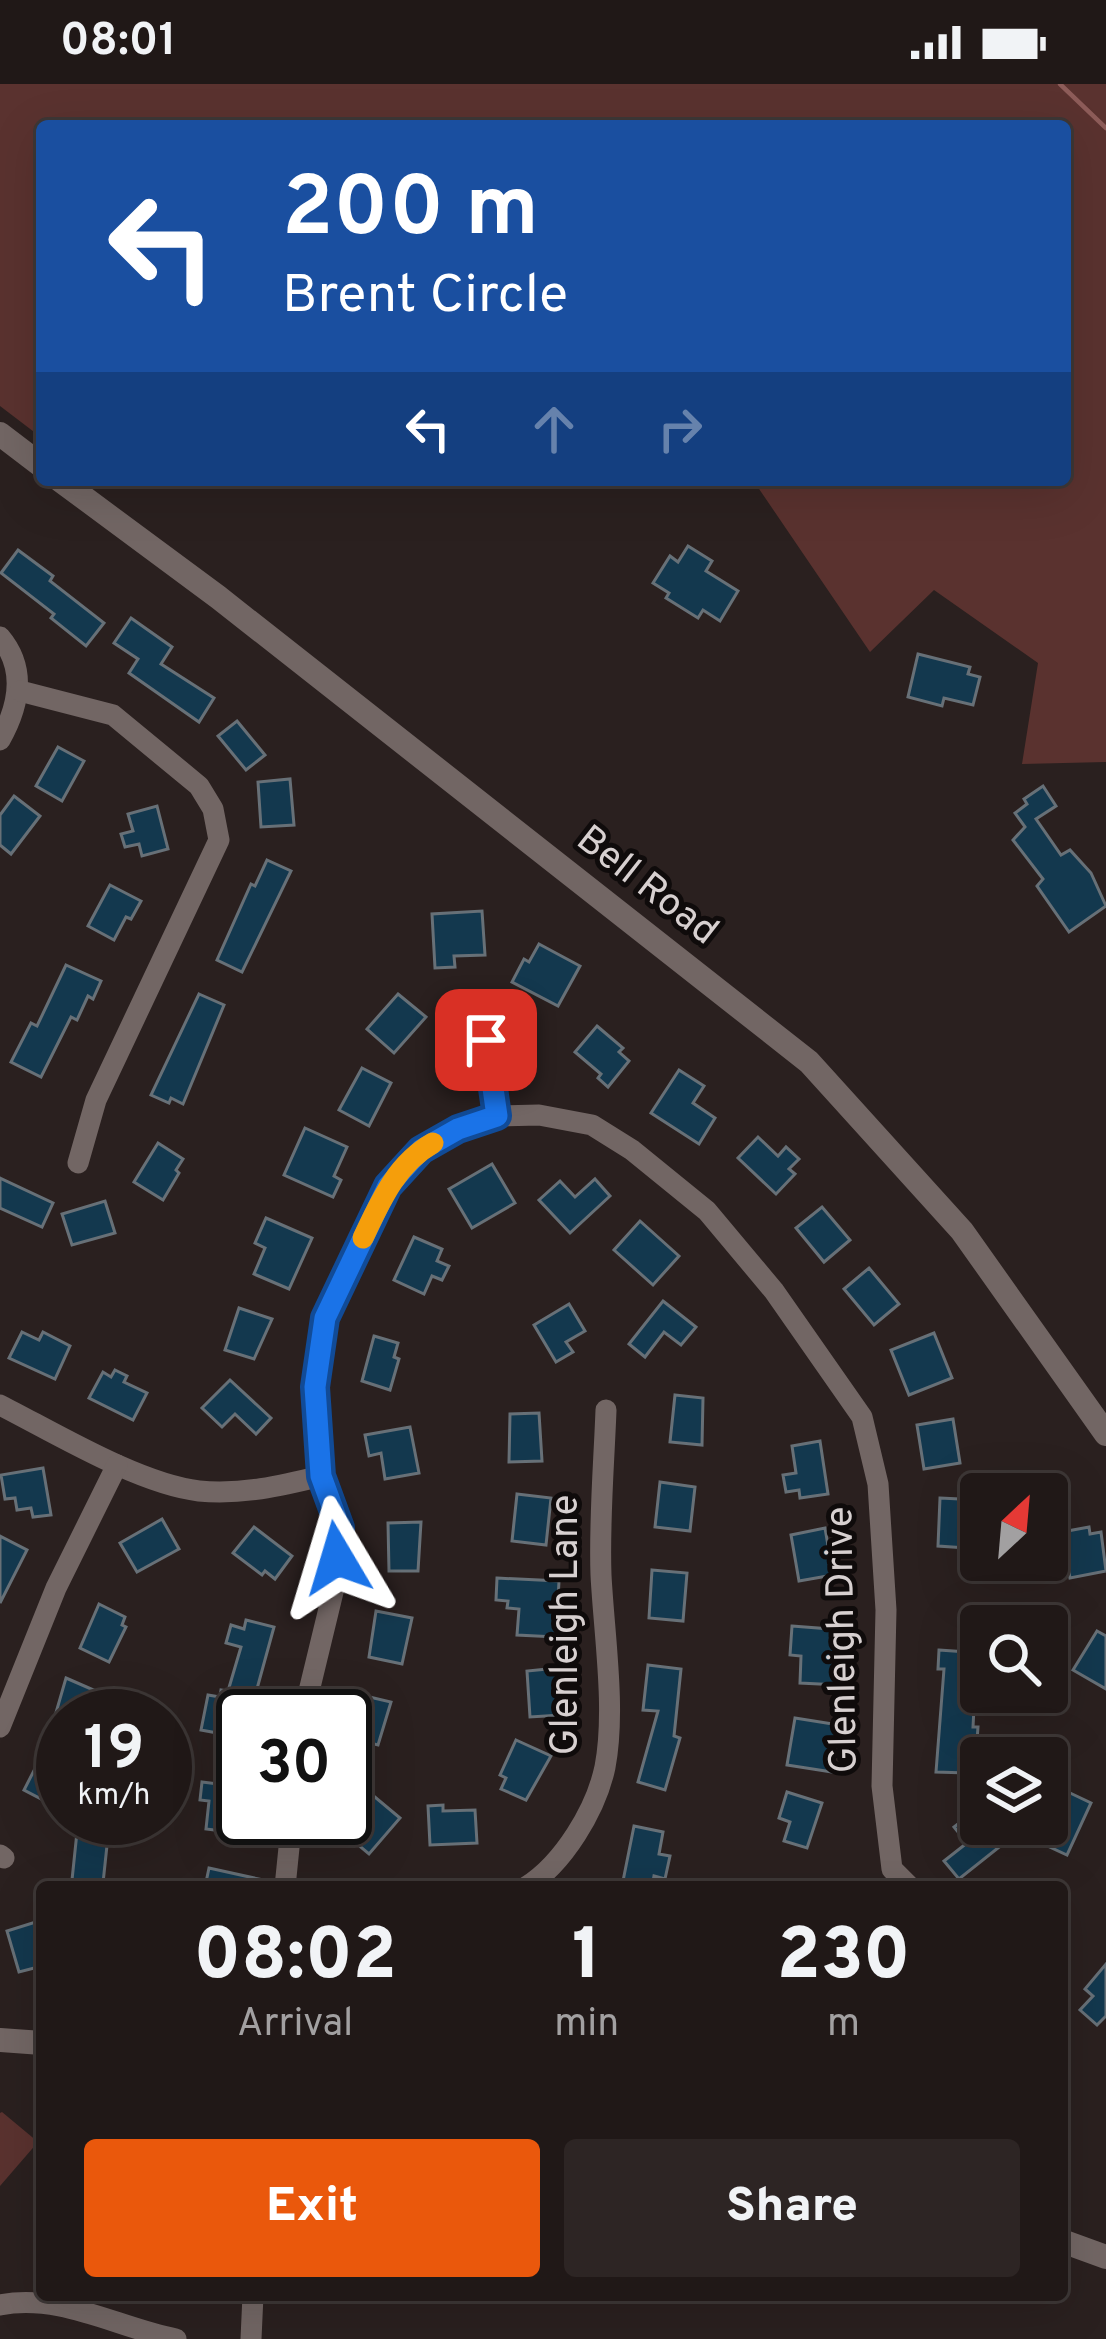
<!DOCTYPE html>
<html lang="en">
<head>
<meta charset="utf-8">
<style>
  body { margin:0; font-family:Overpass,sans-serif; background:#2d2524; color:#f1f3f6; height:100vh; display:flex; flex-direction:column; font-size:45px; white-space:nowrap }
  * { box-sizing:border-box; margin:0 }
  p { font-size:39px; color:#a2a0a1 }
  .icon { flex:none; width:66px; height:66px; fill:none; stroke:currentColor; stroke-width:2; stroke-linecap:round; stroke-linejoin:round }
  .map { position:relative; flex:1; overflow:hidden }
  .side { position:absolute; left:36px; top:1797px; width:1032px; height:420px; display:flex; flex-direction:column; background:#201817; border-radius:12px; box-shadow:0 12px 48px #0002,0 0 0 3px #3d3736 }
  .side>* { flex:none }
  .hud { position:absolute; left:36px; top:36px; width:1035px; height:366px; border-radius:12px; box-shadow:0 12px 48px #0002,0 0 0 3px #3d3736; background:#1a4fa0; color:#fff; overflow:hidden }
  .needle { width:78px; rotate:26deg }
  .controls { position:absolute; left:960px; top:1389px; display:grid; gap:24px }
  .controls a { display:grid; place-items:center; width:108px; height:108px; border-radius:12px; background:#201817; box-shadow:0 12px 48px #0002,0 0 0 3px #3d3736; font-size:60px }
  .speed { position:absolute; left:36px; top:1605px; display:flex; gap:24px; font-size:60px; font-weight:700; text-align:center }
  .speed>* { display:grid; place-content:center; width:156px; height:156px; border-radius:50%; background:#201817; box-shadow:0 12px 48px #0002,0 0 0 3px #3d3736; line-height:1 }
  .speed small { font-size:30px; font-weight:400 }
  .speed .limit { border:6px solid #111; border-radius:18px; background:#fff; color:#111 }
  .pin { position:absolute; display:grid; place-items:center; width:102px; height:102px; color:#fff; margin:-51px; border-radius:24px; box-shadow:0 6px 18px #0006 }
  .me { position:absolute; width:132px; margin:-66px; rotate:353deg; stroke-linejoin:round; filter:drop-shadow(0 0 9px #0008) }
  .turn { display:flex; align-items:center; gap:42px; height:252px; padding:0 48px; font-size:54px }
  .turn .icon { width:156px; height:156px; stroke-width:2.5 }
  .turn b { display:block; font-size:84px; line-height:102px }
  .lanes { display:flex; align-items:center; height:114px; padding:0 48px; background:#0003; justify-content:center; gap:60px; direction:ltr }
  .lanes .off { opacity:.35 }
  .eta { display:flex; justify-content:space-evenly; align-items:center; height:204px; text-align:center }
  .eta b { font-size:72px; font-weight:800; line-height:84px }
  .button { display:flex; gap:24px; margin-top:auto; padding:24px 48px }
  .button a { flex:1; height:138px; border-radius:12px; background:#ea580c; color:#fff; font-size:48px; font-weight:800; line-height:138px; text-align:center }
  .button a+a { background:#2d2524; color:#f1f3f6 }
  .status { display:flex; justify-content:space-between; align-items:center; height:84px; padding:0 60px; background:#201817; direction:ltr }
  .status svg { height:33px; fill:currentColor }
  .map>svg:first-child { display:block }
</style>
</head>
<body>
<div class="status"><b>08:01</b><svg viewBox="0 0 49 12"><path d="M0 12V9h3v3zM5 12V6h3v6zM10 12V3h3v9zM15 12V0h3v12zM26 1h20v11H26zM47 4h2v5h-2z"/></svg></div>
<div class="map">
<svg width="1106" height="2255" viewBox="0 0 1106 2255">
  <rect width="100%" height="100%" fill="#2a201f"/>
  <g fill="#5a322f">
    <polygon points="0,0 1106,0 1106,678 1022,680 1038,579 934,506 870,568 753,396 1065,396 1065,42 42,42 42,354 0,322"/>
    <polygon points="2,2028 38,2058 0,2102 0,2029"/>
  </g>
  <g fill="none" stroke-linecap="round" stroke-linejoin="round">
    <polyline stroke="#8d5c59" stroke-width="4.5" points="1060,0 1106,44"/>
  </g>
  <g fill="#13384e" stroke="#677077" stroke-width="3">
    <polygon points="688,462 712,477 706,487 738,507 720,537 703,526 698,534 666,514 669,509 653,499 670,472 678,478"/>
    <polygon points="18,466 53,492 50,497 104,539 86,562 51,534 54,530 1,489"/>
    <polygon points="131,534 172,563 161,580 214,614 199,638 129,589 138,575 114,559"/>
    <polygon points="918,570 970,583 968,590 980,593 973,621 944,614 942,622 908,613"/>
    <polygon points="237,637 265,671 246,686 218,652"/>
    <polygon points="58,663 84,677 62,717 36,702"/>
    <polygon points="290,695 294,741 261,743 258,698"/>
    <polygon points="1043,702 1056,722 1036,735 1061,771 1070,766 1091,789 1106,822 1069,848 1037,802 1043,795 1013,756 1025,743 1015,729 1027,720 1024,715"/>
    <polygon points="14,712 40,732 11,770 0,761 0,731"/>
    <polygon points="157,722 168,765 142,772 139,760 125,763 121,750 133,747 128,730"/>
    <polygon points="267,776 291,787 242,888 217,876 251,800 255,802"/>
    <polygon points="110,801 141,817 131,835 126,833 114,856 88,842"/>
    <polygon points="482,827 485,871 454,872 455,883 435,884 432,830"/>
    <polygon points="539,860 580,882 558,922 512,898 524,875 529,878"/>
    <polygon points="66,881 101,897 93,915 88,912 77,936 71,933 41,993 11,978 31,939 37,942"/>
    <polygon points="199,910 224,921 183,1020 171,1014 169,1019 151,1011"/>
    <polygon points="398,910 426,933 394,969 367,945"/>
    <polygon points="597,942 623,964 619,968 629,977 608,1003 598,994 601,990 575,968"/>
    <polygon points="362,984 391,999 369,1042 339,1026"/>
    <polygon points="679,986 704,1002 693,1019 715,1034 699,1060 651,1029"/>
    <polygon points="305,1044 347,1063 334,1092 341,1096 333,1113 284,1091"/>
    <polygon points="758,1053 778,1072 786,1063 799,1075 789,1085 795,1090 776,1110 738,1074"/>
    <polygon points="158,1059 183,1075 176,1086 179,1089 163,1116 134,1098"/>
    <polygon points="492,1080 515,1119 472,1144 449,1105"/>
    <polygon points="0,1094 53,1119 42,1143 0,1124"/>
    <polygon points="595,1095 610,1112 570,1149 539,1116 560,1097 575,1113"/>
    <polygon points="105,1117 115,1149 72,1161 62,1130"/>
    <polygon points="822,1123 850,1156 824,1178 796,1144"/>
    <polygon points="266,1134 312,1154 289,1205 254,1190 265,1164 255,1159"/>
    <polygon points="640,1137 679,1172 653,1201 614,1166"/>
    <polygon points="414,1153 442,1165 437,1177 449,1182 442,1196 432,1192 424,1210 394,1196"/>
    <polygon points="869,1184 899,1220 874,1241 844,1205"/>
    <polygon points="663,1217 696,1243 681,1261 664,1248 645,1273 629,1260"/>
    <polygon points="569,1220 585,1247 566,1258 573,1268 556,1278 534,1241"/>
    <polygon points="239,1224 272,1235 254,1275 225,1266"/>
    <polygon points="22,1248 39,1256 43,1248 70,1262 55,1295 9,1274"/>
    <polygon points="934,1249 952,1294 909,1311 891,1266"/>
    <polygon points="374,1252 398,1259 394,1273 399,1275 390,1306 362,1297"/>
    <polygon points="115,1286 127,1292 124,1298 147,1309 133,1336 89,1314 103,1288 111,1293"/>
    <polygon points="230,1296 271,1334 256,1350 235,1330 222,1343 202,1324"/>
    <polygon points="675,1311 703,1314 702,1361 670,1358"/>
    <polygon points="539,1329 542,1377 509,1378 510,1330"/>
    <polygon points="953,1335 960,1379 924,1385 917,1341"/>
    <polygon points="410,1343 419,1389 385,1395 381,1369 369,1372 365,1351"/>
    <polygon points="820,1357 828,1410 800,1414 799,1406 786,1408 783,1391 796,1389 792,1362"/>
    <polygon points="43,1384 51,1431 33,1433 31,1424 17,1426 15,1414 5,1415 1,1391"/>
    <polygon points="660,1398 695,1403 690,1447 655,1443"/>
    <polygon points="517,1410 551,1414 546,1461 512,1457"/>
    <polygon points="940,1414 979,1416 981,1465 938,1462"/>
    <polygon points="162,1435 179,1465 137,1488 120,1459"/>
    <polygon points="421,1438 418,1487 389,1487 388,1439"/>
    <polygon points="254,1443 292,1472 275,1495 265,1487 262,1491 233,1469"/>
    <polygon points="1089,1443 1090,1450 1101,1448 1106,1487 1070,1494 1062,1448"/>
    <polygon points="825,1444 833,1491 799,1497 791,1451"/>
    <polygon points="0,1452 27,1466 0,1519"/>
    <polygon points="652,1486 687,1489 683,1537 649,1534"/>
    <polygon points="497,1494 559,1497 556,1553 517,1551 519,1525 507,1524 508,1517 496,1516"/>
    <polygon points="99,1520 125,1533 122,1541 126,1543 109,1578 80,1564"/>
    <polygon points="376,1527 412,1534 402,1580 369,1573"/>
    <polygon points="246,1536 274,1543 255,1612 264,1614 261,1632 233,1629 228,1651 201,1646 208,1611 220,1613 221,1606 228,1607 241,1563 226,1559 231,1541 244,1545"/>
    <polygon points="792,1542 843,1546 839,1601 800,1599 801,1572 790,1571"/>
    <polygon points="1097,1547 1106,1552 1106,1605 1073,1586"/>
    <polygon points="939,1566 981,1569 981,1604 975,1604 973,1643 978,1643 977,1657 968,1657 967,1689 936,1688 944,1585 938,1585"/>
    <polygon points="648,1581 681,1585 674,1652 680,1654 665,1706 638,1698 658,1627 643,1626"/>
    <polygon points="558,1584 561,1631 530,1633 527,1587"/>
    <polygon points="66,1594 112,1614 104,1632 63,1632 63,1706 51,1720 24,1706 62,1632 55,1632"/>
    <polygon points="361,1611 391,1618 378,1661 350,1654"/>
    <polygon points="795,1634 839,1641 832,1688 787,1681"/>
    <polygon points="516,1656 551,1672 526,1716 501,1705 506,1694 500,1691"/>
    <polygon points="345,1688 400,1734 369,1770 326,1734 345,1734"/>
    <polygon points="202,1698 243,1703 239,1749 206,1745 209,1717 200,1716"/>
    <polygon points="787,1708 822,1719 807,1764 784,1757 790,1738 779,1734"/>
    <polygon points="1068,1708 1091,1719 1067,1771 1000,1740 1047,1740 1047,1718 1060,1724"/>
    <polygon points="443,1721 443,1727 475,1726 477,1759 430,1761 428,1722"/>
    <polygon points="976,1726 981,1740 987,1740 1003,1760 959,1795 944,1777 967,1759 954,1743"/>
    <polygon points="634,1742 663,1748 659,1770 670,1772 665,1795 654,1792 652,1803 623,1797"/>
    <polygon points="77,1748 108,1752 103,1799 72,1796"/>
    <polygon points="209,1784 268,1797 267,1803 205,1803"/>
    <polygon points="42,1836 42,1882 19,1888 7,1847"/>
    <polygon points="1106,1880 1106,1932 1097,1941 1080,1926 1093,1912 1085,1905"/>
  </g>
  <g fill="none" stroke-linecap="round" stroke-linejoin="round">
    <g stroke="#726664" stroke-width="21">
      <path d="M0 553C27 585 19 622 0 656"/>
      <polyline points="20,607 113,631 199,702 213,725 219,756 96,1016 78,1079"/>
      <polyline points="486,956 497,1032"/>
      <path d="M0 1321C55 1349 139 1400 199 1407 241 1411 281 1402 321 1392"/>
      <polyline points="303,1632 334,1504 340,1444 321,1392 315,1303 325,1234 388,1102 421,1066 457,1045 497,1032 539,1031 592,1041 632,1066 707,1127 774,1207 862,1333 878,1400 886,1526 882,1702 892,1785 910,1803"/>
      <polyline points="0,1643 56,1504 117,1381"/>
      <polyline points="0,1771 4,1774"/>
      <polyline points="285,1803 292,1734"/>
      <path d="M526 1803C563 1780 596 1726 605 1683 616 1626 604 1550 601 1491 599 1436 604 1380 606 1326"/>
      <path d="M0 2221C61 2209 118 2244 176 2255"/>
      <polyline points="251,2255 253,2211"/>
    </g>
    <g stroke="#726664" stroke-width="24">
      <polyline points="0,350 42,382"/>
      <polyline points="60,396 218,513 809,978 962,1147 1106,1350"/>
      <polyline points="0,1956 42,1959"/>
      <polyline points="1062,2157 1106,2173"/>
    </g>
  </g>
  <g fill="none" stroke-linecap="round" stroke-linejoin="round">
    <defs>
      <polyline id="route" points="337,1474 340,1444 321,1392 315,1303 325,1234 388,1102 421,1066 458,1045 497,1032 486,956"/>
    </defs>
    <use href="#route" stroke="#114b97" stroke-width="30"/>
    <use href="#route" stroke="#1a73e8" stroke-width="21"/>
    <path stroke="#f59e0b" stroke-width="21" d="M363 1154C380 1118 396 1080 433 1059"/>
  </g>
  <g text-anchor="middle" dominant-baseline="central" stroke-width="10" stroke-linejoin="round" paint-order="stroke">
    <g font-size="39" fill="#d7d0d0" stroke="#0f0b0b">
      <text transform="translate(646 803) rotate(38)">Bell Road</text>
      <text transform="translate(567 1541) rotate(-90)">Glenleigh Lane</text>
      <text transform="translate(844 1556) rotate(-91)">Glenleigh Drive</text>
    </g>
  </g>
</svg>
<div class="controls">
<a><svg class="needle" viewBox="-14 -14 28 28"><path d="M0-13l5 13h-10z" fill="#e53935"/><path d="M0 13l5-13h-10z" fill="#a2a0a1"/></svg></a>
<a><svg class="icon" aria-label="search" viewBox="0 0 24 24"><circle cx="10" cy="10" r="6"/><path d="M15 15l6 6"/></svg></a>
<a><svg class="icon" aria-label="layers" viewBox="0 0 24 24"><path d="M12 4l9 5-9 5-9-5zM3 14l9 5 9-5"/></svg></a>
</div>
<div class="speed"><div>19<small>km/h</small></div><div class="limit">30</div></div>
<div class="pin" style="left:486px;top:956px;background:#d93025"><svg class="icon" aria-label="arrive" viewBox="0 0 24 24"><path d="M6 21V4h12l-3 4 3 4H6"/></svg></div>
<svg class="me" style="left:337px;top:1474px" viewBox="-20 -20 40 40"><path d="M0-17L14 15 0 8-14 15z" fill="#1a73e8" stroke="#fff" stroke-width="4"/></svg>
<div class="hud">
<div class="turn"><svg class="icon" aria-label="left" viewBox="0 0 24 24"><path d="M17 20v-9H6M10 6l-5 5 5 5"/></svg><div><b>200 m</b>Brent Circle</div></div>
<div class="lanes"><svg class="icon" aria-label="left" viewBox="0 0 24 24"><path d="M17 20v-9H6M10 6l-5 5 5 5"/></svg><svg class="icon off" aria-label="ahead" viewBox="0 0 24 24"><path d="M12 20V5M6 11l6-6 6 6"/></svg><svg class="icon off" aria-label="right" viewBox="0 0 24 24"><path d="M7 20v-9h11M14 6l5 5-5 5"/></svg></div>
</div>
<section class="side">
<div class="eta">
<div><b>08:02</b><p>Arrival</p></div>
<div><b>1</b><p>min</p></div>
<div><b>230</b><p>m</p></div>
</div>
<div class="button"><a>Exit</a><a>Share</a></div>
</section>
</div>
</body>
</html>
